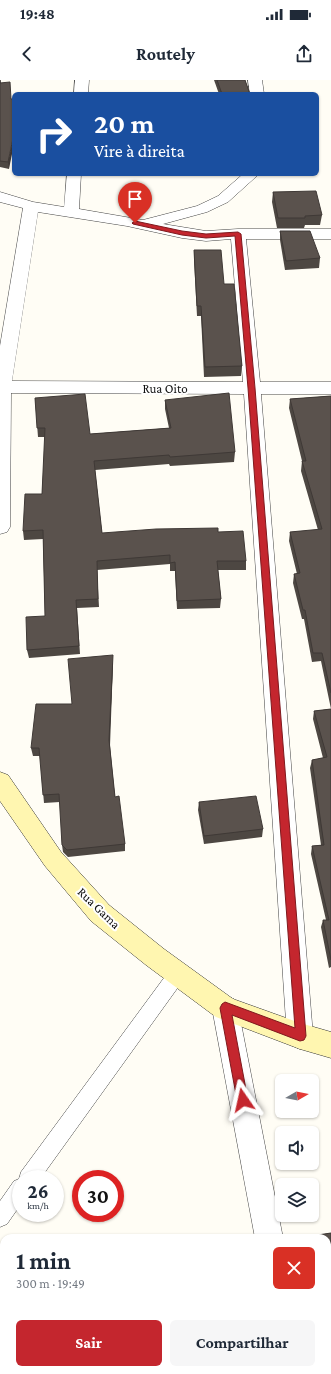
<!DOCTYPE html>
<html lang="pt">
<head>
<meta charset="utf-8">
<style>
  body { margin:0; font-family:"Crimson Pro",serif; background:#f6f6f7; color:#1f2937; height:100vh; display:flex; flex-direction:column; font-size:15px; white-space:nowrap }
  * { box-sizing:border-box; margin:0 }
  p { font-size:13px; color:#747a83 }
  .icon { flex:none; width:22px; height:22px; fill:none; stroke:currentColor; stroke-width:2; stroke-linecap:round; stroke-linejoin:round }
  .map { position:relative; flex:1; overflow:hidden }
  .drawer { position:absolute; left:0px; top:1154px; width:331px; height:140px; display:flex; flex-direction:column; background:#fff; border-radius:12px 12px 0 0; box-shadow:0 1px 3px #0004 }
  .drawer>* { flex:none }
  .hud { position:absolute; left:12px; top:12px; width:307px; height:84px; border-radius:6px; box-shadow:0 1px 3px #0004; background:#1a4fa0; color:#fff; overflow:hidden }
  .needle { width:26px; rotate:81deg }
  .controls { position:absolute; left:275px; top:994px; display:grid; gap:8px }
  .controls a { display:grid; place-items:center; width:44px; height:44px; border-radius:6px; background:#fff; box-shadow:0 1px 3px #0004; font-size:20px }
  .speed { position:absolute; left:12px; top:1090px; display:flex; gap:8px; font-size:20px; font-weight:700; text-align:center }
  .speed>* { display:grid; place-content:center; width:52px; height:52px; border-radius:50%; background:#fff; box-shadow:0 1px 3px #0004; line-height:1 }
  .speed small { font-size:10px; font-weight:400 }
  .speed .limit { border:6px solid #d22; background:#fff; color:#111 }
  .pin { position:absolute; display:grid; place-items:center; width:34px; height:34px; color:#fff; margin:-41px -17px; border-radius:50% 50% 50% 0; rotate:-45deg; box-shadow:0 0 4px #0007 }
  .pin .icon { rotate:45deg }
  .me { position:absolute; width:44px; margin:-22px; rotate:349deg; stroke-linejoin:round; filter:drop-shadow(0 0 3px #0008) }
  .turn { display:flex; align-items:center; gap:14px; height:84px; padding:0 16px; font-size:18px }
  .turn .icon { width:52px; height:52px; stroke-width:2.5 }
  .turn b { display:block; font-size:28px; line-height:34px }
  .round { display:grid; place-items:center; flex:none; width:42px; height:42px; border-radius:6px; background:#f6f6f7 }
  .headline { display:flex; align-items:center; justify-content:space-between; height:68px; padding:0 16px }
  h1 { font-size:24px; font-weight:700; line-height:30px }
  .action { display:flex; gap:8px; margin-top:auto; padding:8px 16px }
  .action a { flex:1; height:46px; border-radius:6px; background:#c4262e; color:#fff; font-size:16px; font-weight:700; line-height:46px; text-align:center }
  .action a+a { background:#f6f6f7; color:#1f2937 }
  .status { display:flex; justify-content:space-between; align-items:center; height:28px; padding:0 20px; background:#fff; direction:ltr }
  .status svg { height:11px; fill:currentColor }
  header { display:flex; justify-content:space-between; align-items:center; height:52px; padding:0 16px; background:#fff; font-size:18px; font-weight:700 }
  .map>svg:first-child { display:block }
</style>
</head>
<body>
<div class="status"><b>19:48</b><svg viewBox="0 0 49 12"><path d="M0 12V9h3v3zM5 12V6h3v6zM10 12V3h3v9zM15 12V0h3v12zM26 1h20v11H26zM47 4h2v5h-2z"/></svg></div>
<header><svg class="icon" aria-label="back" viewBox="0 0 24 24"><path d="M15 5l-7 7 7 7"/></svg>Routely<svg class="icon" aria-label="share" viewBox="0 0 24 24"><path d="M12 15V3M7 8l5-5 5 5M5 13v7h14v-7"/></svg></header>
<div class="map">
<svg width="331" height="1294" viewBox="0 0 331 1294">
  <rect width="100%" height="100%" fill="#fffdf5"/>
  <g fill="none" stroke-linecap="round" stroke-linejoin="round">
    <defs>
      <polygon id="lane" points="178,885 184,887 187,893 184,899 40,1099 21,1099 21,1124 7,1144 0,1147 0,1121 14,1101 19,1099 21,1092 172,887"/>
      <g id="street">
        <polygon points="75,0 89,0 88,14 74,14"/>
        <polygon points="248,0 262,0 264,14 250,14"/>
        <path d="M67 94H81L79 129 143 140 197 126 218 116 243 94H259L228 122 207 132 163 144 206 151 238 149H331V159H246L260 302H331V314H261L313 956 309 965 300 969 291 965 287 956 244 314 11 313 10 447 7 452 0 454V266L23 128 0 122V112L33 122 64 127ZM38 132 127 146 182 158 206 161 231 159 243 302 12 301Z"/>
        <polygon points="225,916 234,919 238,928 283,1158 255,1158 212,928 216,919"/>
        <polygon points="0,1171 4,1172 4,1202 0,1201"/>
        <polygon points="123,1290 157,1290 158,1294 125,1294"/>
        <polygon points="279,1290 309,1290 310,1294 280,1294"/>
      </g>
      <polygon id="secondary" points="0,692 8,695 61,772 109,825 164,869 233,919 300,943 331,952 331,978 300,969 216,937 146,885 91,841 45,786 0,721"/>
    </defs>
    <use href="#lane" stroke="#444" stroke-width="1"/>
    <use href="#street" stroke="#444" stroke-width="1"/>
    <use href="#secondary" stroke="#333" stroke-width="1"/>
    <use href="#lane" fill="#fff" fill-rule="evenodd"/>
    <use href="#street" fill="#fff" fill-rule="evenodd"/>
    <use href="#secondary" fill="#fff6b0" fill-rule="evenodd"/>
  </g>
  <g fill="#4d4742">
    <polygon points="0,0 1,3 10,9 9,89 0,87"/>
    <polygon points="214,0 245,0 250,14 219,14"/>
    <polygon points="273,112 322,135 320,145 305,145 304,148 277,148 272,122"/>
    <polygon points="280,151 320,178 319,188 285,190 280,160"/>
    <polygon points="194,170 224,204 242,286 241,296 204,297 201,236 197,236 194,180"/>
    <polygon points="331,316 331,629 321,581 312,582 304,539 302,539 293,503 294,494 297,494 289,461 290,452 318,450 301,391 302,381 289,328 290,319"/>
    <polygon points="35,318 90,354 169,348 165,329 165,320 235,372 234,382 170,386 169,384 95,390 102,453 218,452 246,481 246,490 218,490 221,519 220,528 177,529 175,491 170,491 170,484 97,490 99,527 77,528 80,574 29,578 27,570 45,536 43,459 24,460 23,451 42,414 45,357 38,357"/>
    <polygon points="113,583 110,666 115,717 125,764 125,771 68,777 63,772 62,765 60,722 44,723 40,676 33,676 31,668 72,624"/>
    <polygon points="331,629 331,887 329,888 321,847 323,840 326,840 311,774 312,766 321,765 310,688 312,680 323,678 313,639 314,631"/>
    <polygon points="199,722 263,749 262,757 204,764 198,730"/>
    <polygon points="331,1153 331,1268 327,1248 327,1158 310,1158 311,1156"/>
  </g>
  <g fill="#3f3936">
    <polygon points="14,54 14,64 9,89 8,82"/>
    <polygon points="113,575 113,583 109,668 109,660"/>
  </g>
  <g fill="#5a524d" stroke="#3f3936">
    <polygon points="0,0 0,3 10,2 11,19 14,19 14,54 8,82 0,81"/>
    <polygon points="217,0 245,0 250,14 222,14"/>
    <polygon points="316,111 322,135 305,136 305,138 278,138 273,112"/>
    <polygon points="280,151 310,151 320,178 286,181"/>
    <polygon points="194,170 221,170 224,204 234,204 242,286 205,287 201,226 197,226"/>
    <polygon points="229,313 235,372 170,377 169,375 94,381 102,453 156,449 218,448 218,452 243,451 246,481 217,481 221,519 177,521 175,482 170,483 170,475 97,481 98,519 76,520 79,566 27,570 26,537 45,536 43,450 23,451 25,414 42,414 45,348 37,348 35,318 85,314 90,354 171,348 165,320"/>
    <polygon points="331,316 331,613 322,573 313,573 305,530 303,530 294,494 300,493 290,452 322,449 302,381 306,381 290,319"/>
    <polygon points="113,575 109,660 115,717 119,716 125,764 67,770 62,765 59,714 43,715 39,668 31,668 36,624 72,624 68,579"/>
    <polygon points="331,629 331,880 323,840 329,840 312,766 324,765 312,680 327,677 314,631"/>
    <polygon points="256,716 263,749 204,756 199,722"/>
    <polygon points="331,1153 331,1253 327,1233 327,1158 312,1158 311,1156"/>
  </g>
  <polygon fill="#c4262e" stroke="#7f191e" points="135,141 182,151 206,154 238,152 241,154 255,308 306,956 304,960 300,961 232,935 248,1020 247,1024 243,1025 239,1024 237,1020 220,928 222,924 225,922 295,948 248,308 235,156 206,158 182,155 133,144 132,143"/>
  <g text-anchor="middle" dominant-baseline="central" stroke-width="4" stroke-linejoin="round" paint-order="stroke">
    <g font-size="13" fill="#111" stroke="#fff">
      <text x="165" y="308">Rua Oito</text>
      <text transform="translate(99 828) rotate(44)">Rua Gama</text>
    </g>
  </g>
</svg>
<div class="controls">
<a><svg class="needle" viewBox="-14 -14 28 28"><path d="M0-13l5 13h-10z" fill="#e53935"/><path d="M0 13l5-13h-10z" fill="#747a83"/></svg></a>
<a><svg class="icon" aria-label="sound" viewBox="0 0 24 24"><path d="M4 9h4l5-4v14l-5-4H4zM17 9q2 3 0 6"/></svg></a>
<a><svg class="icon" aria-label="layers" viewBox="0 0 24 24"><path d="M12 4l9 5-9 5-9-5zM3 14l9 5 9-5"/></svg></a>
</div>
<div class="speed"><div>26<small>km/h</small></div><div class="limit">30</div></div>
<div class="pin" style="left:135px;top:143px;background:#d93025"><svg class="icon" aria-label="arrive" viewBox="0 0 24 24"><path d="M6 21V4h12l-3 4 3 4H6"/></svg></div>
<svg class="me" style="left:243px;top:1020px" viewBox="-20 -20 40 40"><path d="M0-17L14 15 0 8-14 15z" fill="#c4262e" stroke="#fff" stroke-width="4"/></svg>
<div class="hud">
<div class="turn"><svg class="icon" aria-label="right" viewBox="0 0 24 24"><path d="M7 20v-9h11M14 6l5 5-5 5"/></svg><div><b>20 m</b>Vire à direita</div></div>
</div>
<section class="drawer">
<div class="headline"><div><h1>1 min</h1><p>300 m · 19:49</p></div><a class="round" style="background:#d93025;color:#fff"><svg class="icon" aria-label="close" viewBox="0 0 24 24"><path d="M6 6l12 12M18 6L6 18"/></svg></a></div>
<div class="action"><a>Sair</a><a>Compartilhar</a></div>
</section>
</div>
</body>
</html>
